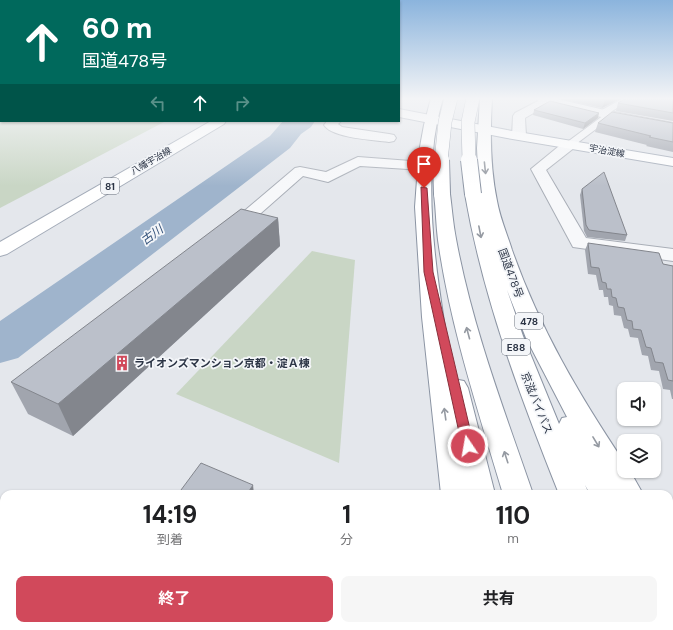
<!DOCTYPE html>
<html lang="ja">
<head>
<meta charset="utf-8">
<style>
  body { margin:0; font-family:"DM Sans","Noto Sans JP",sans-serif; background:#f6f6f6; color:#202124; height:100vh; display:flex; flex-direction:column; font-size:15px; white-space:nowrap }
  * { box-sizing:border-box; margin:0 }
  p { font-size:13px; color:#757577 }
  .icon { flex:none; width:22px; height:22px; fill:none; stroke:currentColor; stroke-width:2; stroke-linecap:round; stroke-linejoin:round }
  .map { position:relative; flex:1; overflow:hidden }
  .panel { position:absolute; left:0px; top:490px; width:673px; height:140px; display:flex; flex-direction:column; background:#fff; border-radius:12px 12px 0 0; box-shadow:0 1px 3px #0004 }
  .panel>* { flex:none }
  .banner { position:absolute; left:0px; top:0px; width:400px; height:122px; box-shadow:0 1px 3px #0004; background:#00695c; color:#fff; overflow:hidden }
  .fabs { position:absolute; left:617px; top:382px; display:grid; gap:8px }
  .fabs a { display:grid; place-items:center; width:44px; height:44px; border-radius:8px; background:#fff; box-shadow:0 1px 3px #0004; font-size:20px }
  .pin { position:absolute; display:grid; place-items:center; width:34px; height:34px; color:#fff; margin:-41px -17px; border-radius:50% 50% 50% 0; rotate:-45deg; box-shadow:0 0 4px #0007 }
  .pin .icon { rotate:45deg }
  .me { position:absolute; width:44px; margin:-22px; rotate:348deg; stroke-linejoin:round; filter:drop-shadow(0 0 3px #0008) }
  .turn { display:flex; align-items:center; gap:14px; height:84px; padding:0 16px; font-size:18px }
  .turn .icon { width:52px; height:52px; stroke-width:2.5 }
  .turn b { display:block; font-size:28px; line-height:34px }
  .lanes { display:flex; align-items:center; height:38px; padding:0 16px; background:#0003; justify-content:center; gap:20px; direction:ltr }
  .lanes .off { opacity:.35 }
  .eta { display:flex; justify-content:space-evenly; align-items:center; height:68px; text-align:center }
  .eta b { font-size:24px; font-weight:700; line-height:28px }
  .cta { display:flex; gap:8px; margin-top:auto; padding:8px 16px }
  .cta a { flex:1; height:46px; border-radius:8px; background:#d1495b; color:#fff; font-size:16px; font-weight:700; line-height:46px; text-align:center }
  .cta a+a { background:#f6f6f6; color:#202124 }
  .map>svg:first-child { display:block }
</style>
</head>
<body>
<div class="map">
<svg width="673" height="630" viewBox="0 0 673 630">
  <rect width="100%" height="100%" fill="#e4e7ec"/>
  <g fill="#c9d6c5">
    <polygon points="2,121 166,121 0,208 0,122"/>
    <polygon points="312,251 355,260 339,463 176,394"/>
  </g>
  <g fill="none" stroke-linecap="round" stroke-linejoin="round">
    <polygon fill="#9fb4cc" fill-rule="evenodd" points="249,626 263,626 261,630 247,630"/>
    <polygon fill="#9fb4cc" fill-rule="evenodd" points="283,121 315,121 311,127 301,134 290,148 18,358 0,363 0,321 270,136"/>
    <defs>
      <polygon id="lane" points="624,98 633,98 609,113 613,115 612,117 572,147 566,147 565,145 566,143 604,115 600,115 600,111"/>
      <g id="street">
        <polygon points="536,98 553,98 609,111 673,123 673,131 609,119 549,104 525,118 526,136 524,139 514,139 512,136 513,116 515,113 538,101"/>
        <path d="M327 121H341L338 124 342 127 389 134 394 135 396 138 394 141 389 142C374 140 332 138 324 125Z"/>
        <polygon points="569,141 574,142 576,145 574,148 546,170 586,238 673,249 673,261 573,247 531,169 564,142"/>
        <polygon points="358,157 424,162 429,163 431,166 429,169 424,170 360,166 328,182 303,176 244,228 238,229 232,228 229,224 295,168 300,167 326,172"/>
        <polygon points="284,626 322,626 320,630 282,630"/>
      </g>
      <g id="primary">
        <polygon points="399,109 507,130 673,158 673,166 507,138 399,117"/>
        <polygon points="211,121 226,121 224,124 7,254 0,256 0,242"/>
      </g>
      <g id="highway">
        <path d="M431 98H443C438 116 434 134 433 152 426 226 442 306 453 379L464 381 468 388 495 494H441L422 317 415 207 419 152 424 125Z"/>
        <path d="M480 98H492C490 132 490 167 497 201 500 218 507 234 512 250 539 327 579 395 624 462V471H630L643 494H590L585 485 589 494H559C520 396 483 298 465 194L467 191 473 189 479 191 477 148ZM507 290 526 338 567 417 562 418 559 424 523 336Z"/>
        <path d="M442 189 448 191 450 194C452 209 453 224 456 239 472 326 504 410 533 494H503C478 410 450 326 438 240 436 225 436 209 434 194L436 191Z"/>
        <polygon points="669,539 673,540 673,578 669,576"/>
        <polygon points="669,594 673,595 673,630 659,630 657,626 669,626"/>
        <polygon points="460,626 532,626 533,630 461,630"/>
        <polygon points="547,626 585,626 587,630 549,630"/>
        <polygon points="617,626 655,626 657,630 619,630"/>
      </g>
    </defs>
    <use href="#lane" stroke="#a9aeb7" stroke-width="2"/>
    <use href="#street" stroke="#a9aeb7" stroke-width="2"/>
    <use href="#primary" stroke="#a3abb8" stroke-width="2"/>
    <use href="#highway" stroke="#8b94a3" stroke-width="2"/>
    <use href="#lane" fill="#f7f8fa" fill-rule="evenodd"/>
    <use href="#street" fill="#f7f8fa" fill-rule="evenodd"/>
    <use href="#primary" fill="#fff" fill-rule="evenodd"/>
    <use href="#highway" fill="#fff" fill-rule="evenodd"/>
    <defs>
      <g id="highway-bridge-far1">
        <polyline points="441,161 445,122 451,98"/>
        <polyline points="469,161 468,122 473,98"/>
      </g>
      <g id="highway-bridge">
        <polyline points="441,160 442,194"/>
        <polyline points="469,160 473,194"/>
      </g>
    </defs>
    <use href="#highway-bridge-far1" stroke="#8b94a3" stroke-width="14" stroke-linecap="butt"/>
    <use href="#highway-bridge" stroke="#8b94a3" stroke-width="18" stroke-linecap="butt"/>
    <use href="#highway-bridge-far1" stroke="#fff" stroke-width="13"/>
    <use href="#highway-bridge" stroke="#fff" stroke-width="16"/>
  </g>
  <g fill="#a1a5ae">
    <polygon points="555,98 622,98 602,108"/>
    <polygon points="673,98 673,121 616,111 618,103"/>
    <polygon points="534,110 598,118 583,129 533,115"/>
    <polygon points="598,123 673,123 673,152 646,146 647,145 595,132"/>
    <polygon points="582,189 627,235 625,241 587,237 584,231 580,195"/>
    <polygon points="278,218 280,246 73,436 28,414 11,382"/>
    <polygon points="588,243 663,264 673,266 673,399 672,399 670,390 663,389 659,371 651,370 648,356 642,355 638,338 630,337 628,329 624,328 621,316 614,315 613,306 609,305 608,297 604,297 603,290 599,290 596,275 588,274 585,250"/>
  </g>
  <g fill="#83868d">
    <polygon points="609,98 622,98 602,108 605,100"/>
    <polygon points="599,113 598,118 583,129 585,123"/>
    <polygon points="278,218 280,246 73,436 58,404"/>
    <polygon points="253,485 254,494 247,494"/>
    <polygon points="167,626 195,626 193,630 164,630"/>
  </g>
  <g fill="#bbc0ca" stroke="#83868d">
    <polygon points="593,98 609,98 605,100"/>
    <polygon points="626,98 673,98 673,113 618,103"/>
    <polygon points="550,101 599,113 585,123 534,110"/>
    <polygon points="612,112 673,123 673,142 649,137 651,136 598,123"/>
    <polygon points="604,172 627,235 589,230 586,225 582,189"/>
    <polygon points="241,209 278,218 58,404 11,382"/>
    <polygon points="588,243 659,253 663,264 673,266 673,381 668,380 663,363 655,362 651,348 646,347 641,330 633,329 632,321 627,320 624,308 618,307 616,298 612,297 611,289 607,289 606,283 602,282 599,268 591,267"/>
    <polygon points="201,463 253,485 247,494 178,494"/>
    <polygon points="0,577 4,578 4,626 167,626 164,630 0,630"/>
  </g>
  <defs><path id="oneway-shaft" d="M-6 0H5M1.5-3L5.5 0L1.5 3" fill="none" stroke-width="1.6" stroke-linecap="round" stroke-linejoin="round"/></defs>
  <g stroke="#959aa2">
    <use href="#oneway-shaft" transform="translate(485 168) rotate(84)"/>
    <use href="#oneway-shaft" transform="translate(480 232) rotate(79)"/>
    <use href="#oneway-shaft" transform="translate(468 333) rotate(-105)"/>
    <use href="#oneway-shaft" transform="translate(445 414) rotate(-98)"/>
    <use href="#oneway-shaft" transform="translate(596 442) rotate(59)"/>
    <use href="#oneway-shaft" transform="translate(506 457) rotate(-108)"/>
  </g>
  <linearGradient id="sky" x2="0" y2="1"><stop stop-color="#8bb4dd"/><stop offset="0.53" stop-color="#f3f4f6"/><stop offset="1" stop-color="#f3f4f6" stop-opacity="0"/></linearGradient>
  <rect width="673" height="186" fill="url(#sky)"/>
  <polygon fill="#d1495b" stroke="#882f3b" points="421,187 427,188 433,272 474,446 472,449 468,451 464,449 462,446 424,272"/>
  <defs>
    <symbol id="building-bare" viewBox="-9 -9 18 18"><path d="M-4-6H4V6H1V3H-1V6H-4ZM-2.5-4.3h1.7v1.8h-1.7ZM.8-4.3h1.7v1.8H.8ZM-2.5-1h1.7V.8h-1.7ZM.8-1h1.7V.8H.8Z" fill="#d1495b" stroke="#f4f6f9" stroke-width="2.5" paint-order="stroke"/></symbol>
  </defs>
  <g fill-rule="evenodd">
    <use href="#building-bare" x="111" y="352" width="22" height="22"/>
  </g>
  <g text-anchor="middle" dominant-baseline="central" stroke-width="3.5" stroke-linejoin="round" paint-order="stroke">
    <g font-size="9" fill="#2b3445" stroke="#f4f6f9">
      <text transform="translate(607 151) rotate(10)">宇治淀線</text>
      <text transform="translate(151 161) rotate(-30)">八幡宇治線</text>
    </g>
    <g fill="#f4f6f9" stroke="#676e7b" stroke-width="1">
      <rect x="101" y="178" width="18" height="16" rx="3"/>
      <rect x="515" y="313" width="28" height="16" rx="3"/>
      <rect x="502" y="339" width="28" height="16" rx="3"/>
    </g>
    <g font-size="10" font-weight="bold" fill="#2b3445">
      <text x="110" y="186">81</text>
      <text x="529" y="321">478</text>
      <text x="516" y="347">E88</text>
    </g>
    <g font-size="11" fill="#2b3445" stroke="#f4f6f9">
      <text transform="translate(511 273) rotate(70)">国道478号</text>
      <text transform="translate(537 403) rotate(68)">京滋バイパス</text>
    </g>
    <g font-size="11" font-weight="bold" fill="#2b3445" stroke="#f4f6f9" text-anchor="start">
      <text x="134" y="363">ライオンズマンション京都・淀Ａ棟</text>
    </g>
    <g font-size="12" font-style="italic" fill="#34527a" stroke="#f4f6f9">
      <text transform="translate(152 235) rotate(-36)">古川</text>
    </g>
  </g>
</svg>
<div class="fabs">
<a><svg class="icon" aria-label="sound" viewBox="0 0 24 24"><path d="M4 9h4l5-4v14l-5-4H4zM17 9q2 3 0 6"/></svg></a>
<a><svg class="icon" aria-label="layers" viewBox="0 0 24 24"><path d="M12 4l9 5-9 5-9-5zM3 14l9 5 9-5"/></svg></a>
</div>
<div class="pin" style="left:424px;top:188px;background:#d93025"><svg class="icon" aria-label="arrive" viewBox="0 0 24 24"><path d="M6 21V4h12l-3 4 3 4H6"/></svg></div>
<svg class="me" style="left:468px;top:446px" viewBox="-20 -20 40 40"><circle r="17" fill="#d1495b" stroke="#fff" stroke-width="3"/><path d="M0-11L8 9 0 5-8 9z" fill="#fff"/></svg>
<div class="banner">
<div class="turn"><svg class="icon" aria-label="ahead" viewBox="0 0 24 24"><path d="M12 20V5M6 11l6-6 6 6"/></svg><div><b>60 m</b>国道478号</div></div>
<div class="lanes"><svg class="icon off" aria-label="left" viewBox="0 0 24 24"><path d="M17 20v-9H6M10 6l-5 5 5 5"/></svg><svg class="icon" aria-label="ahead" viewBox="0 0 24 24"><path d="M12 20V5M6 11l6-6 6 6"/></svg><svg class="icon off" aria-label="right" viewBox="0 0 24 24"><path d="M7 20v-9h11M14 6l5 5-5 5"/></svg></div>
</div>
<section class="panel">
<div class="eta">
<div><b>14:19</b><p>到着</p></div>
<div><b>1</b><p>分</p></div>
<div><b>110</b><p>m</p></div>
</div>
<div class="cta"><a>終了</a><a>共有</a></div>
</section>
</div>
</body>
</html>
